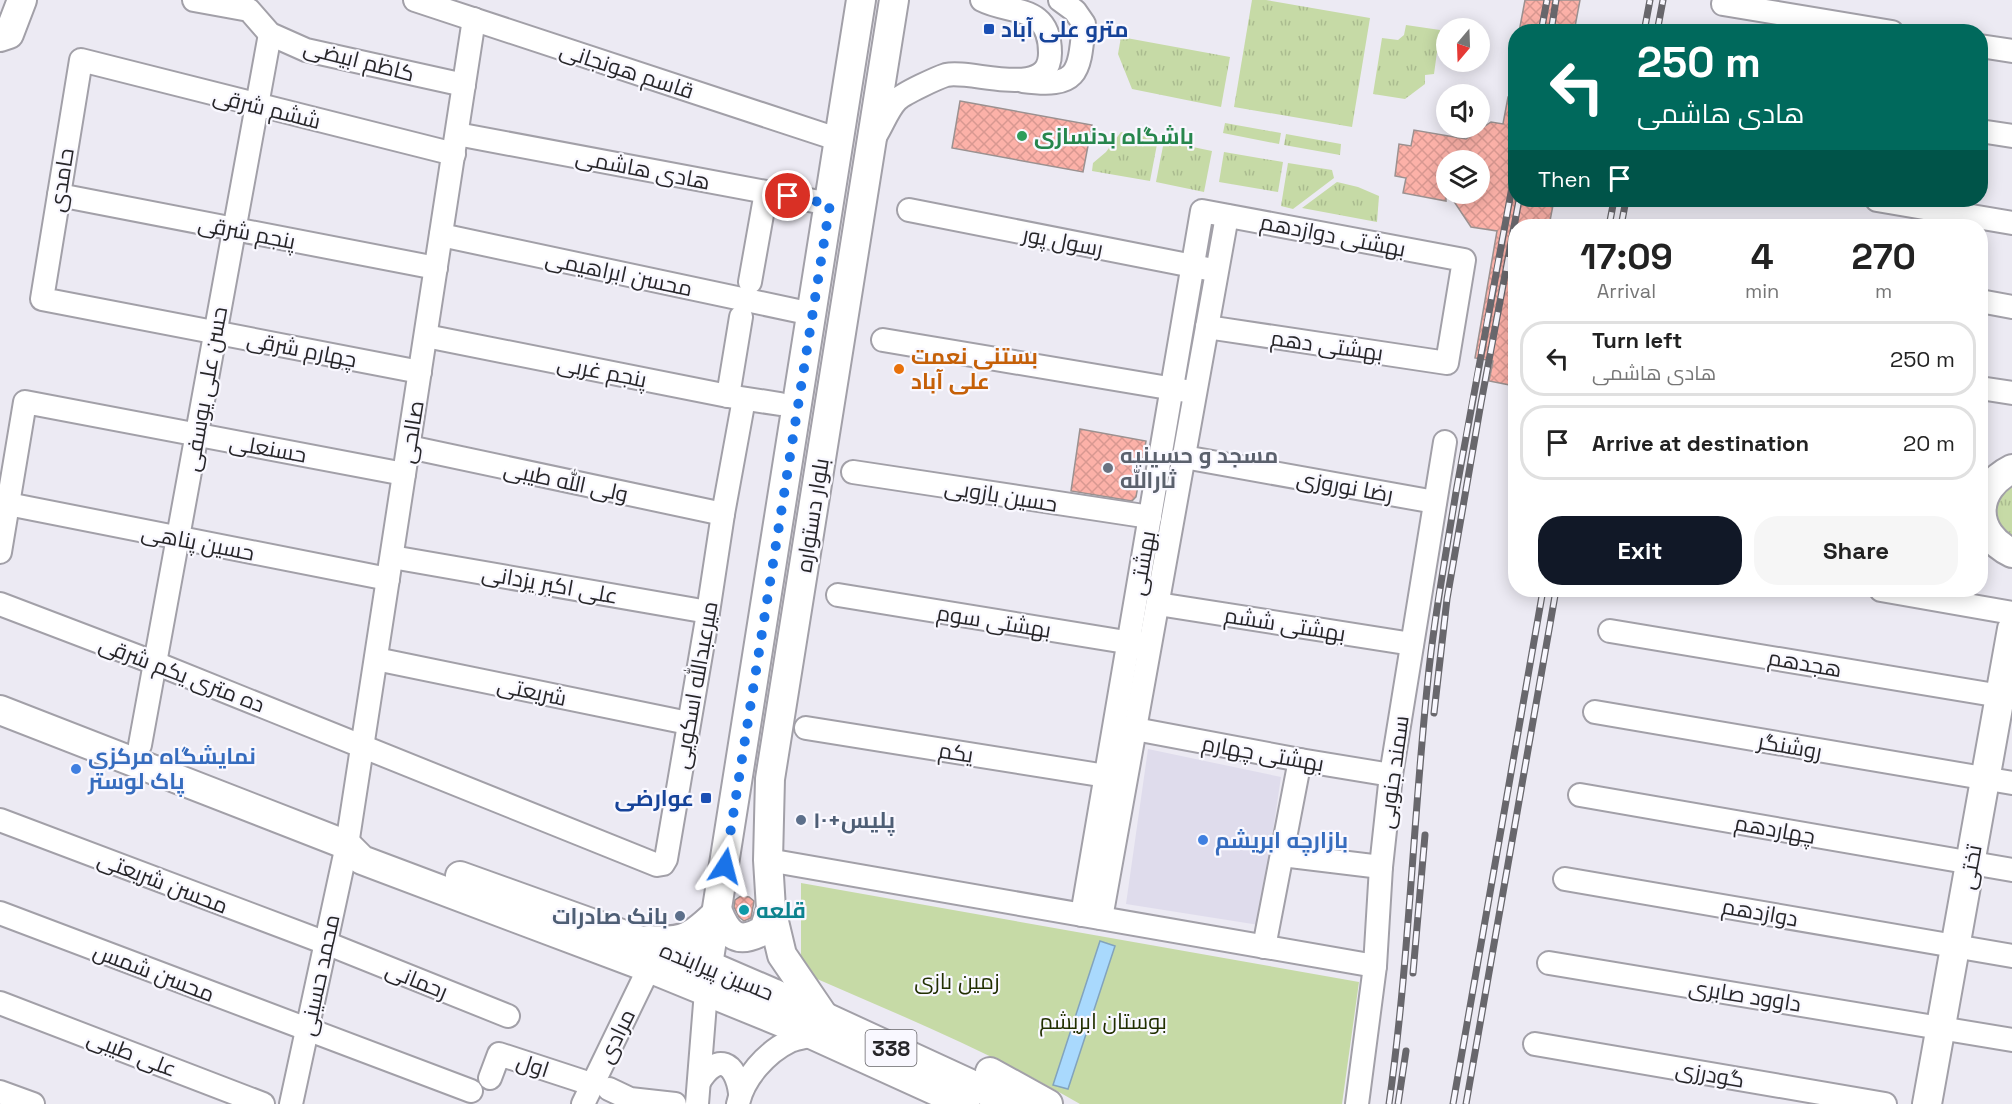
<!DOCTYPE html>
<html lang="en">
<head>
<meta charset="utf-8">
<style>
  body { margin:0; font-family:"Space Grotesk",Cairo,sans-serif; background:#f6f6f6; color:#222; height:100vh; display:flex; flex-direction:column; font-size:22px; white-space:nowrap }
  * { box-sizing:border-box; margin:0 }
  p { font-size:20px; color:#767676 }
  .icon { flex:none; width:33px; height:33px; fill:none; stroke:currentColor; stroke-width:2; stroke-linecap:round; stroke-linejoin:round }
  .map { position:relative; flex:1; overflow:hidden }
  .side { position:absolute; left:1508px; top:219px; width:480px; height:378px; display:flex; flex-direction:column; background:#fff; border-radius:24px; box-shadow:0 3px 15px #0003 }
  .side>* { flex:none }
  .top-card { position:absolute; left:1508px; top:24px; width:480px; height:183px; border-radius:24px; box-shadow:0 3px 15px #0003; background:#00695c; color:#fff; overflow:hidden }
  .needle { width:39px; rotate:199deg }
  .buttons { position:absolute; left:1436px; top:18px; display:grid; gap:12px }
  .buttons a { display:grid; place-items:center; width:54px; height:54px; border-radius:50%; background:#fff; box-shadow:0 3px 15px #0003; font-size:30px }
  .pin { position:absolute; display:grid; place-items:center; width:51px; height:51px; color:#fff; margin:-26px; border:3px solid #fff; border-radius:50%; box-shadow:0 2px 6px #0007 }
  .me { position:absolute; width:66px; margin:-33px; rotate:9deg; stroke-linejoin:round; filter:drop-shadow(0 0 4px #0008) }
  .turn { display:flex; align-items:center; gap:21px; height:126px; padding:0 30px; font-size:27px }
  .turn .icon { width:78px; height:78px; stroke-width:2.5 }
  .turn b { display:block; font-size:42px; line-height:51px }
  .then { display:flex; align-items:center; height:57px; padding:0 30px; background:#0003; gap:12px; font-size:22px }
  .eta { display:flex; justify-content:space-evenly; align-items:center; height:102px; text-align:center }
  .eta b { font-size:36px; font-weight:700; line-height:42px }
  .primary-button { display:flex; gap:12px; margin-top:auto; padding:12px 30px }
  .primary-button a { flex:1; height:69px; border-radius:24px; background:#111827; color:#fff; font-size:24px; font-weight:700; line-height:69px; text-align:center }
  .primary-button a+a { background:#f6f6f6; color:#222 }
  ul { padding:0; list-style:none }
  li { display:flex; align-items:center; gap:18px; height:75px; margin:0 12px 9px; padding:0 18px; border:3px solid #e0e0e0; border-radius:24px }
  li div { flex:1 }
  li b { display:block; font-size:22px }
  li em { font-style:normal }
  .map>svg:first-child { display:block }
</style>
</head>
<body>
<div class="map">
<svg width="2012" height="1104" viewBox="0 0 2012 1104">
  <defs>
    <pattern id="grass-tufts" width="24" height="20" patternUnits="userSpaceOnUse" patternTransform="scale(1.5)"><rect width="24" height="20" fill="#c6daa6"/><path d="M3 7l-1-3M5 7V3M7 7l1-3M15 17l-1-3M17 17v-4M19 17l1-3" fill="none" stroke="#aabb8f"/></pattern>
    <pattern id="building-cross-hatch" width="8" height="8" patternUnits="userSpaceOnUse" patternTransform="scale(1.5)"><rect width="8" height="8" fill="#fcb1a8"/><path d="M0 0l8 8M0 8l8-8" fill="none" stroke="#d89891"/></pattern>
  </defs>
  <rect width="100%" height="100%" fill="#eceaf3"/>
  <polygon fill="#dfdcec" points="1148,749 1281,777 1259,925 1126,904"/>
  <g fill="url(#grass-tufts)">
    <polygon points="1252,0 1266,0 1370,18 1352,127 1234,107"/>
    <polygon points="1406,25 1440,30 1434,74 1425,75 1425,84 1405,99 1373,94 1382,38 1398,40 1404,35"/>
    <polygon points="1121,37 1230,57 1221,107 1132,89 1118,54"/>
    <polygon points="1225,123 1281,133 1279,144 1223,133"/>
    <polygon points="1121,132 1158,139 1150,181 1092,171 1093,163 1106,152"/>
    <polygon points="1286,134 1341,144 1340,155 1284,145"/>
    <polygon points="1164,141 1212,151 1204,192 1156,182"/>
    <polygon points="1224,152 1283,162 1278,192 1219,182"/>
    <polygon points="1288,163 1332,170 1334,178 1293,209 1281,206"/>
    <polygon points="1337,182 1358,187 1379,196 1377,222 1302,208"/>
    <polygon points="2012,476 2012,545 2005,542 1989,499"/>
  </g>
  <path fill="#c6daa6" d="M801 883 1359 982 1342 1104H1080C991 1052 895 1013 801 972Z"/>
  <polygon fill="#a9d9fd" stroke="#82a3bd" stroke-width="1.5" points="1100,941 1115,946 1068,1089 1053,1085"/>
  <g fill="url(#building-cross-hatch)" stroke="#9b9190" stroke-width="1.5">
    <polygon points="1525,0 1580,0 1574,32 1519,32"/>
    <polygon points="1508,97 1515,98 1515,200 1554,200 1549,226 1515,226 1515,356 1510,385 1489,381 1493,361 1475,358 1497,231 1471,227 1449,194 1479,194 1479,160 1446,160 1446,201 1403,193 1406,178 1395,176 1399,144 1411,146 1414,130 1466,139 1491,122 1503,124"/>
    <polygon points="960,101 1092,125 1083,172 952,148"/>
    <polygon points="1080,429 1146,441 1136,497 1132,501 1071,491"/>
    <polygon points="741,896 749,897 754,901 751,918 744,921 739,917 734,907 735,900"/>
  </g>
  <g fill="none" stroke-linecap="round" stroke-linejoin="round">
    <defs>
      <g id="minor">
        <polyline points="194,0 249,10 270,34 306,50 464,85"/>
        <polyline points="415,0 840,140"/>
        <polyline points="1723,4 1892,32"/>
        <polyline points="1980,46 2012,51"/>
        <path d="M1023 81C1079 88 1079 74 1084 24L1075 11 1060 0"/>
        <polyline points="1980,131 2012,136"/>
        <polyline points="457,134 830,204"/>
        <path d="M876 135C883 124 888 109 897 100 904 93 937 78 946 75 972 69 1050 101 1050 53 1050 3 1011 15 982 0"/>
        <polyline points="59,195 436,268"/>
        <polyline points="1877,200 2012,223"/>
        <polyline points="909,210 1208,269"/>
        <polyline points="441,235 798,311"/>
        <polyline points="750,282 766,192"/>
        <polyline points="1980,301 2012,307"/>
        <polyline points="426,336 728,396 780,404"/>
        <polyline points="883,340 1186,391"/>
        <polyline points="420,372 42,299 81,60 454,154"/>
        <polyline points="1980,388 2012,393"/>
        <polyline points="728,396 741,317"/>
        <polyline points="409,447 723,514"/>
        <polyline points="1184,457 1435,502"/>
        <polyline points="853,472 1150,517"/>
        <polyline points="8,504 388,579"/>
        <polyline points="0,552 25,402 404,474"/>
        <polyline points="392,557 708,612"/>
        <polyline points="1881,590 2012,613"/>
        <polyline points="838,595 1144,645"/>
        <polyline points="0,604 155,663 657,865 663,864 666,859 707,619 723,514 744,399"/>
        <polyline points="1158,604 1412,644"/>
        <polyline points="1610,631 2012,698"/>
        <polyline points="376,659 688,723"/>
        <polyline points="1595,712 2012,783"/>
        <polyline points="806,728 1106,776"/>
        <polyline points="1135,729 1300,760 1391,775"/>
        <polyline points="140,745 270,34"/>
        <polyline points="1580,795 2012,870"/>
        <polyline points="0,820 326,943 508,1016"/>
        <polyline points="1282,855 1381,867"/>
        <polyline points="768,860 1375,966"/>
        <polyline points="1565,879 2012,956"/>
        <polyline points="0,913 471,1091"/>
        <polyline points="1082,915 1202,211 1464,260 1447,363 1207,327"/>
        <polyline points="1101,918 1227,216"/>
        <polyline points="1264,947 1300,760"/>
        <polyline points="1549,963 2012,1040"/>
        <polyline points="0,1003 263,1104"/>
        <polyline points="1535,1044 1885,1104"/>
        <polyline points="490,1078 499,1054 591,1084"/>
        <path d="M699 1082C717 1052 736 1062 740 1093"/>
        <polyline points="609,1089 630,1099 675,1104"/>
        <polyline points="0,1092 33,1104"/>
        <polyline points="291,1104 347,845 474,19"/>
        <polyline points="583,1104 649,968"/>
        <polyline points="697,1104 706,991"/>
        <path d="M738 1104C743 1078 767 1052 790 1041 797 1038 806 1037 813 1035"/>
        <polyline points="1357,1104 1375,966 1381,867 1391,775 1445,442"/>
      </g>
      <g id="major">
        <polyline points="0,37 9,34 22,0"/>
        <path d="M2012 469C1972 489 1971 533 2012 553"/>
        <polyline points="0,710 347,845 362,860 649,968 813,1035 965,1104"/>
        <polyline points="460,876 708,965 773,993 990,1093 1009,1104"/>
        <path d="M649 940C685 943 693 936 718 912 728 936 738 945 764 930L771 909"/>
        <polyline points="706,991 708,965 861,0"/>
        <polyline points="825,1018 782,955 771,909 768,860 770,779 894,0"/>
        <polyline points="990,1072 1048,1104"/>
        <polyline points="1927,1104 2012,629"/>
      </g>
    </defs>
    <use href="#minor" stroke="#a2a0a8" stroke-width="26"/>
    <use href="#major" stroke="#a2a0a8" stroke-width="32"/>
    <use href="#minor" stroke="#fff" stroke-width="22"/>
    <use href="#major" stroke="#fff" stroke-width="28"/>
    <defs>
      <g id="rail">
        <polyline points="1541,32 1547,0"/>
        <polyline points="1551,32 1556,0"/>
        <polyline points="1644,32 1650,0"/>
        <polyline points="1657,32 1663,0"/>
        <polyline points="1609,226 1614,200"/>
        <polyline points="1621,226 1626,200"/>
        <polyline points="1434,713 1447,599 1481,403 1519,200"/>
        <polyline points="1413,973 1425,835"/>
        <path d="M1389 1104C1409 963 1413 821 1428 679 1434 617 1446 554 1456 492 1475 385 1495 278 1515 171"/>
        <polyline points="1398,1104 1406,1051"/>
        <polyline points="1453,1104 1543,590"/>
        <polyline points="1466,1104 1556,590"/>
      </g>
    </defs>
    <use href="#rail" stroke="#68676c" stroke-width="7"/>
    <use href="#rail" stroke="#f9f8ff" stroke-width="4.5" stroke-dasharray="14" stroke-linecap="butt"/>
  </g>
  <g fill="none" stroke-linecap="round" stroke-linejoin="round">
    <polyline stroke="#1a73e8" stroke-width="10" stroke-dasharray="0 18" points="725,866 830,204 788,196"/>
  </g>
  <g fill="#1a4fb4" stroke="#f9f8ff" stroke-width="2">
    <rect x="983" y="23" width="12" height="12" rx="3"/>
    <rect x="700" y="792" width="12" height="12" rx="3"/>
  </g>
  <circle fill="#2e9e5b" stroke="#f9f8ff" stroke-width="2" cx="1022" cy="136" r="6"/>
  <circle fill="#e8710a" stroke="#f9f8ff" stroke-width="2" cx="899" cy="369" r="6"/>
  <circle fill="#6b7280" stroke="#f9f8ff" stroke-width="2" cx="1108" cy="468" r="6"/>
  <g fill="#3f7fe0" stroke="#f9f8ff" stroke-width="2">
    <circle cx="76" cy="769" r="6"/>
    <circle cx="1203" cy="840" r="6"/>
  </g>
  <g fill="#5c6f8a" stroke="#f9f8ff" stroke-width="2">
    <circle cx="801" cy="820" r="6"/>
    <circle cx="680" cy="916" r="6"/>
  </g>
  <circle fill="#0f9aa8" stroke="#f9f8ff" stroke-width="2" cx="744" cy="910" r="6"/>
  <g text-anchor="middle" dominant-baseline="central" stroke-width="4.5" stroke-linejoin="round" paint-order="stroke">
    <rect fill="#f9f8ff" stroke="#666569" stroke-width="1.5" x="865.5" y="1030" width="51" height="36" rx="4.5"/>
    <g font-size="21" font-weight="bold" fill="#272629">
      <text x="891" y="1048">338</text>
    </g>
    <g font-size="22" font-weight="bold" fill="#164399" stroke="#f9f8ff" text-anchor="start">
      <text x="1001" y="29">مترو علی آباد</text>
      <text x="694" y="798" text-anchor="end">عوارضی</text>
    </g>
    <g font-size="22" fill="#272629" stroke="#f9f8ff">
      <text transform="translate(359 60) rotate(14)">کاظم ابیضی</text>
      <text transform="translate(627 70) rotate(18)">قاسم هونجانی</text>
      <text transform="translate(267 108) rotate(14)">ششم شرقی</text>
      <text transform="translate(643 169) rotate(11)">هادی هاشمی</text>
      <text transform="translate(61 180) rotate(-81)">حامدی</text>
      <text transform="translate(247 232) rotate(11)">پنجم شرقی</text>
      <text transform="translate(1333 235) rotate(11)">بهشتی دوازدهم</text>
      <text transform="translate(1063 241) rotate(11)">رسول پور</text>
      <text transform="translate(619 273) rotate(12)">محسن ابراهیمی</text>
      <text transform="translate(1327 345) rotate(8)">بهشتی دهم</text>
      <text transform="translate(302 349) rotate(11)">چهارم شرقی</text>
      <text transform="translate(602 371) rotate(11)">پنجم غربی</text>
      <text transform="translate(205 389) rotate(-80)">حسن علی یوسفی</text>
      <text transform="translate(411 432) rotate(-81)">صالحی</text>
      <text transform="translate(268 448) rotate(10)">حسنعلی</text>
      <text transform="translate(566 481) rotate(12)">ولی الله طیبی</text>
      <text transform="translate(1345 486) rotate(10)">رضا نوروزی</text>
      <text transform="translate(1001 495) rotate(9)">حسین بازویی</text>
      <text transform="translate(812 515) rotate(-81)">بلوار دستواره</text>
      <text transform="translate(198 542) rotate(11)">حسین پناهی</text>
      <text transform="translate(1142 563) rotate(-80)">بهشتی</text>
      <text transform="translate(550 584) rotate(10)">علی اکبر یزدانی</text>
      <text transform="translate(994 621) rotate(9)">بهشتی سوم</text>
      <text transform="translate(1285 624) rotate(9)">بهشتی ششم</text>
      <text transform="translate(1805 663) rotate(10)">هجدهم</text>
      <text transform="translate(182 674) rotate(21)">ده متری یکم شرقی</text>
      <text transform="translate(695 685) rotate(-80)">میرعبدالله اسکویی</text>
      <text transform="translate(532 691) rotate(12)">شریعتی</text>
      <text transform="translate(1790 746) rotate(10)">روشنگر</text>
      <text transform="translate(956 752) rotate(9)">یکم</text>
      <text transform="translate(1263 753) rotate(10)">بهشتی چهارم</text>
      <text transform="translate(1393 772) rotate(-82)">سمند جنوبی</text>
      <text transform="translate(1775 829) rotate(10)">چهاردهم</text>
      <text transform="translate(1970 867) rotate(-80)">تختی</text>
      <text transform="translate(163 882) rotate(21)">محسن شریعتی</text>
      <text transform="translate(1760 912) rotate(10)">دوازدهم</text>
      <text transform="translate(717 971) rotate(22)">حسین پیراینده</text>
      <text transform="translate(154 972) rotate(21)">محسن شمس</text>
      <text transform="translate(319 975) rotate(-78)">محمد حسینی</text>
      <text transform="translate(417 980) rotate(22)">رحمانی</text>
      <text transform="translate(1745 995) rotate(9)">داوود صابری</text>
      <text transform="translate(616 1036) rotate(-64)">مرادی</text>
      <text transform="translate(132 1053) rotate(21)">علی طیبی</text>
      <text transform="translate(533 1065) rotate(18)">اول</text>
      <text transform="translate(1710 1074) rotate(10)">گودرزی</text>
    </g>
    <g font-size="22" font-weight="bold" fill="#27864d" stroke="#f9f8ff" text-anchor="start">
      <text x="1034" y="136">باشگاه بدنسازی</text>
    </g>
    <g font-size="22" font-weight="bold" fill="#c56008" stroke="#f9f8ff" text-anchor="start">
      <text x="911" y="356">بستنی نعمت<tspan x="911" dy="25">علی آباد</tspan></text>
    </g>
    <g font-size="22" font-weight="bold" fill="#5b616d" stroke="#f9f8ff" text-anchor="start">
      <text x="1120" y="455">مسجد و حسینیه<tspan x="1120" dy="25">ثارالله</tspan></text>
    </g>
    <g font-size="22" font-weight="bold" fill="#366cbe" stroke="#f9f8ff" text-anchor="start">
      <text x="88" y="756">نمایشگاه مرکزی<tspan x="88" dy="25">پاک لوستر</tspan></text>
      <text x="1215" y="840">بازارچه ابریشم</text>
    </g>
    <g font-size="22" font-weight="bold" fill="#4e5e75" stroke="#f9f8ff" text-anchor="start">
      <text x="813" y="820">پلیس+۱۰</text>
      <text x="668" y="916" text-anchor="end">بانک صادرات</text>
    </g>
    <g font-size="22" font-weight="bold" fill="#0d838f" stroke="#f9f8ff" text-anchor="start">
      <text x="756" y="910">قلعه</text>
    </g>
    <g font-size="22" fill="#212f00" stroke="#f9f8ff">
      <text x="957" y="981">زمین بازی</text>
      <text x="1103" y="1021">بوستان ابریشم</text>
    </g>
  </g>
</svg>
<div class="buttons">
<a><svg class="needle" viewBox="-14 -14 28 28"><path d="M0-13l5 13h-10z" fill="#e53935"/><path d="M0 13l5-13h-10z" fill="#767676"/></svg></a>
<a><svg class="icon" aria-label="sound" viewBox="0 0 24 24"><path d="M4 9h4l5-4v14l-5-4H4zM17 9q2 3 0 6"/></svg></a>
<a><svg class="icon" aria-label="layers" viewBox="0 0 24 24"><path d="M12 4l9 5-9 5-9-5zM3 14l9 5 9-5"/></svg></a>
</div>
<div class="pin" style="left:788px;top:196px;background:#d93025"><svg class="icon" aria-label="arrive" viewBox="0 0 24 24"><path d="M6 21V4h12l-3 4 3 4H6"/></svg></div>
<svg class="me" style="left:725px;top:866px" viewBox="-20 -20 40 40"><path d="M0-17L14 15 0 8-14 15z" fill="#1a73e8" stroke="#fff" stroke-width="4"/></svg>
<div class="top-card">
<div class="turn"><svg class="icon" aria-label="left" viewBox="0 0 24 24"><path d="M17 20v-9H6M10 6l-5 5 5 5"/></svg><div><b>250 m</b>هادی هاشمی</div></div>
<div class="then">Then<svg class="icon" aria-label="arrive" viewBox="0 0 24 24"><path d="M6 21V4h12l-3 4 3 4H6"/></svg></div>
</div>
<section class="side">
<div class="eta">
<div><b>17:09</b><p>Arrival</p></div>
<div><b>4</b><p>min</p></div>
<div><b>270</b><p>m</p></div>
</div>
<ul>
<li><svg class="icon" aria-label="left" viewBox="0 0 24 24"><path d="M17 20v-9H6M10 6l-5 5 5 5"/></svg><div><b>Turn left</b><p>هادی هاشمی</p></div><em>250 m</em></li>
<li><svg class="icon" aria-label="arrive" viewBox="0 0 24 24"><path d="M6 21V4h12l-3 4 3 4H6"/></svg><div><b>Arrive at destination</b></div><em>20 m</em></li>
</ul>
<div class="primary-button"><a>Exit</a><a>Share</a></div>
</section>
</div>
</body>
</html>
